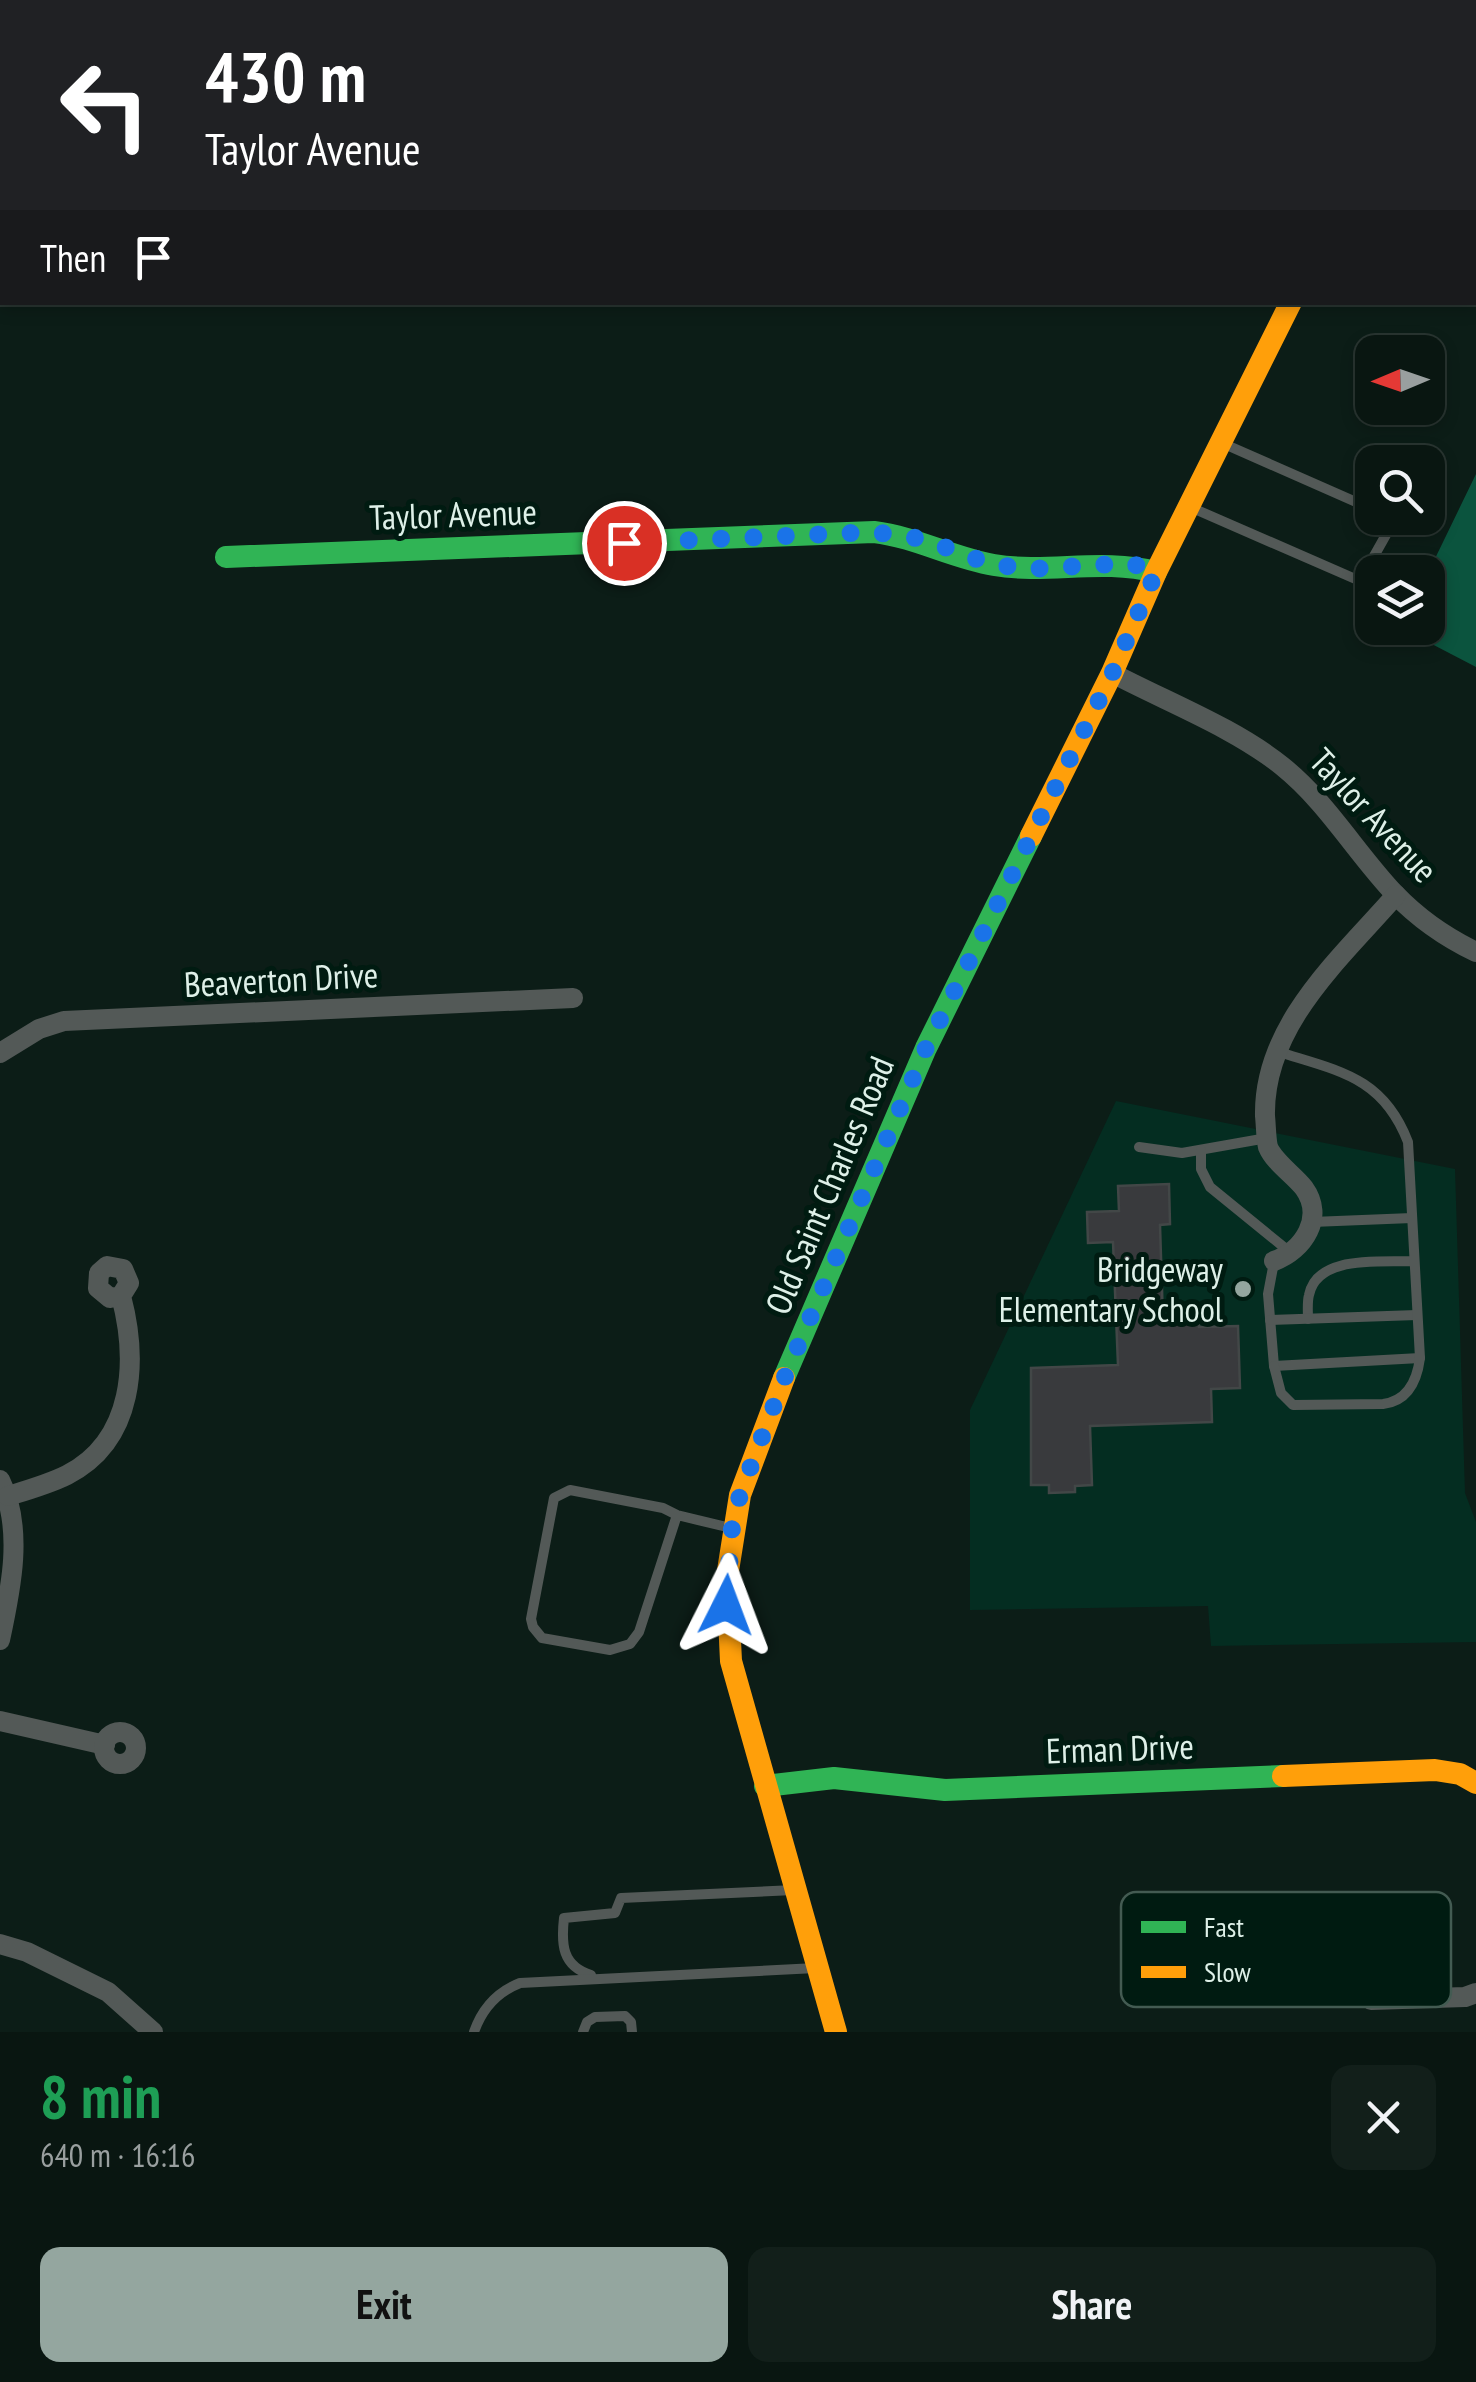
<!DOCTYPE html>
<html lang="en">
<head>
<meta charset="utf-8">
<style>
  body { margin:0; font-family:"PT Sans Narrow",sans-serif; background:#121f1a; color:#f1f3f6; height:100vh; display:flex; flex-direction:column; font-size:38px; white-space:nowrap }
  * { box-sizing:border-box; margin:0 }
  p { font-size:32px; color:#999f9f }
  .icon { flex:none; width:55px; height:55px; fill:none; stroke:currentColor; stroke-width:2; stroke-linecap:round; stroke-linejoin:round }
  .map { position:relative; height:2032px; overflow:hidden }
  .sheet { display:flex; flex-direction:column; background:#091611; flex:1 }
  .sheet>* { flex:none }
  .banner { position:absolute; left:0px; top:0px; width:1478px; height:305px; box-shadow:0 5px 15px #0003,0 0 0 2px #293531; background:#202124; color:#fff; overflow:hidden }
  .needle { width:65px; rotate:268deg }
  .fabs { position:absolute; left:1355px; top:335px; display:grid; gap:20px }
  .fabs a { display:grid; place-items:center; width:90px; height:90px; border-radius:20px; background:#091611; box-shadow:0 5px 15px #0003,0 0 0 2px #293531; font-size:50px }
  .pin { position:absolute; display:grid; place-items:center; width:85px; height:85px; color:#fff; margin:-42px; border:5px solid #fff; border-radius:50%; box-shadow:0 2px 10px #0007 }
  .me { position:absolute; width:110px; margin:-55px; rotate:3deg; stroke-linejoin:round; filter:drop-shadow(0 0 8px #0008) }
  .turn { display:flex; align-items:center; gap:35px; height:210px; padding:0 40px; font-size:45px }
  .turn .icon { width:130px; height:130px; stroke-width:2.5 }
  .turn b { display:block; font-size:70px; line-height:85px }
  .then { display:flex; align-items:center; height:95px; padding:0 40px; background:#0003; gap:20px; font-size:38px }
  .round { display:grid; place-items:center; flex:none; width:105px; height:105px; border-radius:20px; background:#121f1a }
  .summary { display:flex; align-items:center; justify-content:space-between; height:170px; padding:0 40px }
  h1 { font-size:60px; font-weight:600; line-height:75px; color:#1e9e55 }
  .cta { display:flex; gap:20px; margin-top:auto; padding:20px 40px }
  .cta a { flex:1; height:115px; border-radius:20px; background:#94a69f; color:#111; font-size:40px; font-weight:600; line-height:115px; text-align:center }
  .cta a+a { background:#121f1a; color:#f1f3f6 }
  .map>svg:first-child { display:block }
</style>
</head>
<body>
<div class="map">
<svg width="1476" height="2032" viewBox="0 0 1476 2032">
  <rect width="100%" height="100%" fill="#0c1d17"/>
  <polygon fill="#042d21" points="1116,1101 1455,1169 1465,1493 1476,1522 1476,1642 1211,1646 1208,1606 970,1610 970,1410"/>
  <polygon fill="#0b543e" points="1476,474 1476,667 1401,628 1428,628 1428,573"/>
  <polygon fill="#393a3d" stroke="#424747" stroke-width="2.5" points="1169,1184 1170,1224 1160,1225 1163,1321 1199,1320 1199,1327 1238,1326 1240,1388 1211,1389 1212,1422 1090,1426 1092,1485 1075,1486 1075,1492 1049,1493 1049,1485 1031,1485 1031,1368 1118,1365 1113,1242 1088,1243 1087,1212 1119,1211 1118,1186"/>
  <g fill="none" stroke-linecap="round" stroke-linejoin="round">
    <g stroke="#535957" stroke-width="10">
      <polyline points="1222,443 1372,509"/>
      <polyline points="1190,507 1360,581 1387,533 1379,518"/>
      <polyline points="1139,1147 1182,1153 1267,1138"/>
      <polyline points="1201,1150 1201,1169 1210,1187 1291,1253"/>
      <polyline points="1312,1222 1412,1218"/>
      <polyline points="1274,1262 1268,1294 1274,1366 1420,1358"/>
      <path d="M1308 1319C1308 1312 1307 1302 1309 1295 1317 1254 1382 1263 1414 1261"/>
      <polyline points="1270,1320 1417,1315"/>
      <path d="M1274 1366 1281 1393 1293 1405 1383 1404C1408 1401 1417 1381 1420 1358L1408 1142C1383 1077 1339 1071 1279 1052"/>
      <polyline points="677,1515 639,1632 630,1644 610,1650 542,1638 533,1627 531,1619 554,1498 570,1490 663,1508 677,1515 731,1528"/>
      <path d="M591 1975C562 1966 561 1944 564 1918L615 1913 621 1898 794 1890"/>
      <path d="M474 2032C482 2009 497 1992 520 1983L816 1968"/>
      <polyline points="583,2032 587,2022 595,2017 625,2016 631,2022 632,2032"/>
    </g>
    <g stroke="#535957" stroke-width="20">
      <polyline points="1025,0 1025,2"/>
      <polyline points="1475,70 1476,71"/>
      <path d="M1112 673C1167 702 1235 728 1282 766 1327 802 1356 853 1395 894 1417 917 1447 938 1476 952"/>
      <polyline points="0,1053 39,1029 64,1021 573,998"/>
      <path d="M1274 1261C1304 1250 1325 1217 1304 1188 1294 1175 1274 1162 1268 1147 1266 1139 1266 1125 1265 1116 1263 1025 1341 958 1396 895"/>
      <path d="M0 1480C24 1528 11 1589 0 1640"/>
      <path d="M8 1496C28 1490 49 1484 67 1475 135 1440 138 1360 121 1296L129 1283 123 1269 107 1266 99 1273 98 1288 110 1298 121 1296"/>
      <polyline points="0,1721 105,1745"/>
      <circle cx="120" cy="1748" r="16"/>
      <polyline points="0,1944 27,1952 108,1992 153,2032"/>
      <polyline points="1371,2000 1465,1997 1476,1993"/>
    </g>
    <g stroke="#30b455" stroke-width="22">
      <path d="M226 557 874 532C916 537 952 558 994 565 1048 574 1102 558 1156 572"/>
      <polyline points="784,1378 926,1048 1031,836"/>
      <polyline points="765,1786 834,1778 945,1790 1283,1776"/>
    </g>
    <g stroke="#ff9f0a" stroke-width="22">
      <polyline points="1438,2 1439,0"/>
      <polyline points="1031,836 1112,673 1156,572 1291,302"/>
      <polyline points="784,1378 740,1495 727,1577 731,1661 836,2032"/>
      <polyline points="1283,1776 1435,1770 1460,1774 1476,1783"/>
    </g>
  </g>
  <g fill="none" stroke-linecap="round" stroke-linejoin="round">
    <polyline stroke="#1a73e8" stroke-width="18" stroke-dasharray="0 32.4" points="624,543 874,532 923,539 990,564 1030,569 1130,563 1156,572 1112,674 926,1048 784,1379 740,1495 732,1528 726,1605"/>
  </g>
  <circle fill="#94a69f" stroke="#001b11" stroke-width="4" cx="1243" cy="1289" r="10"/>
  <g text-anchor="middle" dominant-baseline="central" stroke-width="10" stroke-linejoin="round" paint-order="stroke">
    <g font-size="35" fill="#def0e8" stroke="#001b11">
      <text transform="translate(453 514) rotate(-2)">Taylor Avenue</text>
      <text transform="translate(1374 815) rotate(47)">Taylor Avenue</text>
      <text transform="translate(281 979) rotate(-3)">Beaverton Drive</text>
      <text transform="translate(829 1185) rotate(-67)">Old Saint Charles Road</text>
      <text transform="translate(1120 1748) rotate(-2)">Erman Drive</text>
    </g>
    <g font-size="35" fill="#def0e8" stroke="#001b11" text-anchor="end">
      <text x="1223" y="1269">Bridgeway<tspan x="1223" dy="40">Elementary School</tspan></text>
    </g>
  </g>
  <rect x="1121" y="1892" width="330" height="115" rx="15" fill="#001b11" stroke="#435b52" stroke-width="2.5"/>
  <rect x="1141" y="1921" width="45" height="12" fill="#30b455"/>
  <rect x="1141" y="1966" width="45" height="12" fill="#ff9f0a"/>
  <g font-size="28" fill="#def0e8">
    <text x="1204" y="1937">Fast</text>
    <text x="1204" y="1982">Slow</text>
  </g>
</svg>
<div class="fabs">
<a><svg class="needle" viewBox="-14 -14 28 28"><path d="M0-13l5 13h-10z" fill="#e53935"/><path d="M0 13l5-13h-10z" fill="#999f9f"/></svg></a>
<a><svg class="icon" aria-label="search" viewBox="0 0 24 24"><circle cx="10" cy="10" r="6"/><path d="M15 15l6 6"/></svg></a>
<a><svg class="icon" aria-label="layers" viewBox="0 0 24 24"><path d="M12 4l9 5-9 5-9-5zM3 14l9 5 9-5"/></svg></a>
</div>
<div class="pin" style="left:624px;top:543px;background:#d93025"><svg class="icon" aria-label="arrive" viewBox="0 0 24 24"><path d="M6 21V4h12l-3 4 3 4H6"/></svg></div>
<svg class="me" style="left:726px;top:1605px" viewBox="-20 -20 40 40"><path d="M0-17L14 15 0 8-14 15z" fill="#1a73e8" stroke="#fff" stroke-width="4"/></svg>
<div class="banner">
<div class="turn"><svg class="icon" aria-label="left" viewBox="0 0 24 24"><path d="M17 20v-9H6M10 6l-5 5 5 5"/></svg><div><b>430 m</b>Taylor Avenue</div></div>
<div class="then">Then<svg class="icon" aria-label="arrive" viewBox="0 0 24 24"><path d="M6 21V4h12l-3 4 3 4H6"/></svg></div>
</div>
</div>
<section class="sheet">
<div class="summary"><div><h1>8 min</h1><p>640 m · 16:16</p></div><a class="round"><svg class="icon" aria-label="close" viewBox="0 0 24 24"><path d="M6 6l12 12M18 6L6 18"/></svg></a></div>
<div class="cta"><a>Exit</a><a>Share</a></div>
</section>
</body>
</html>
